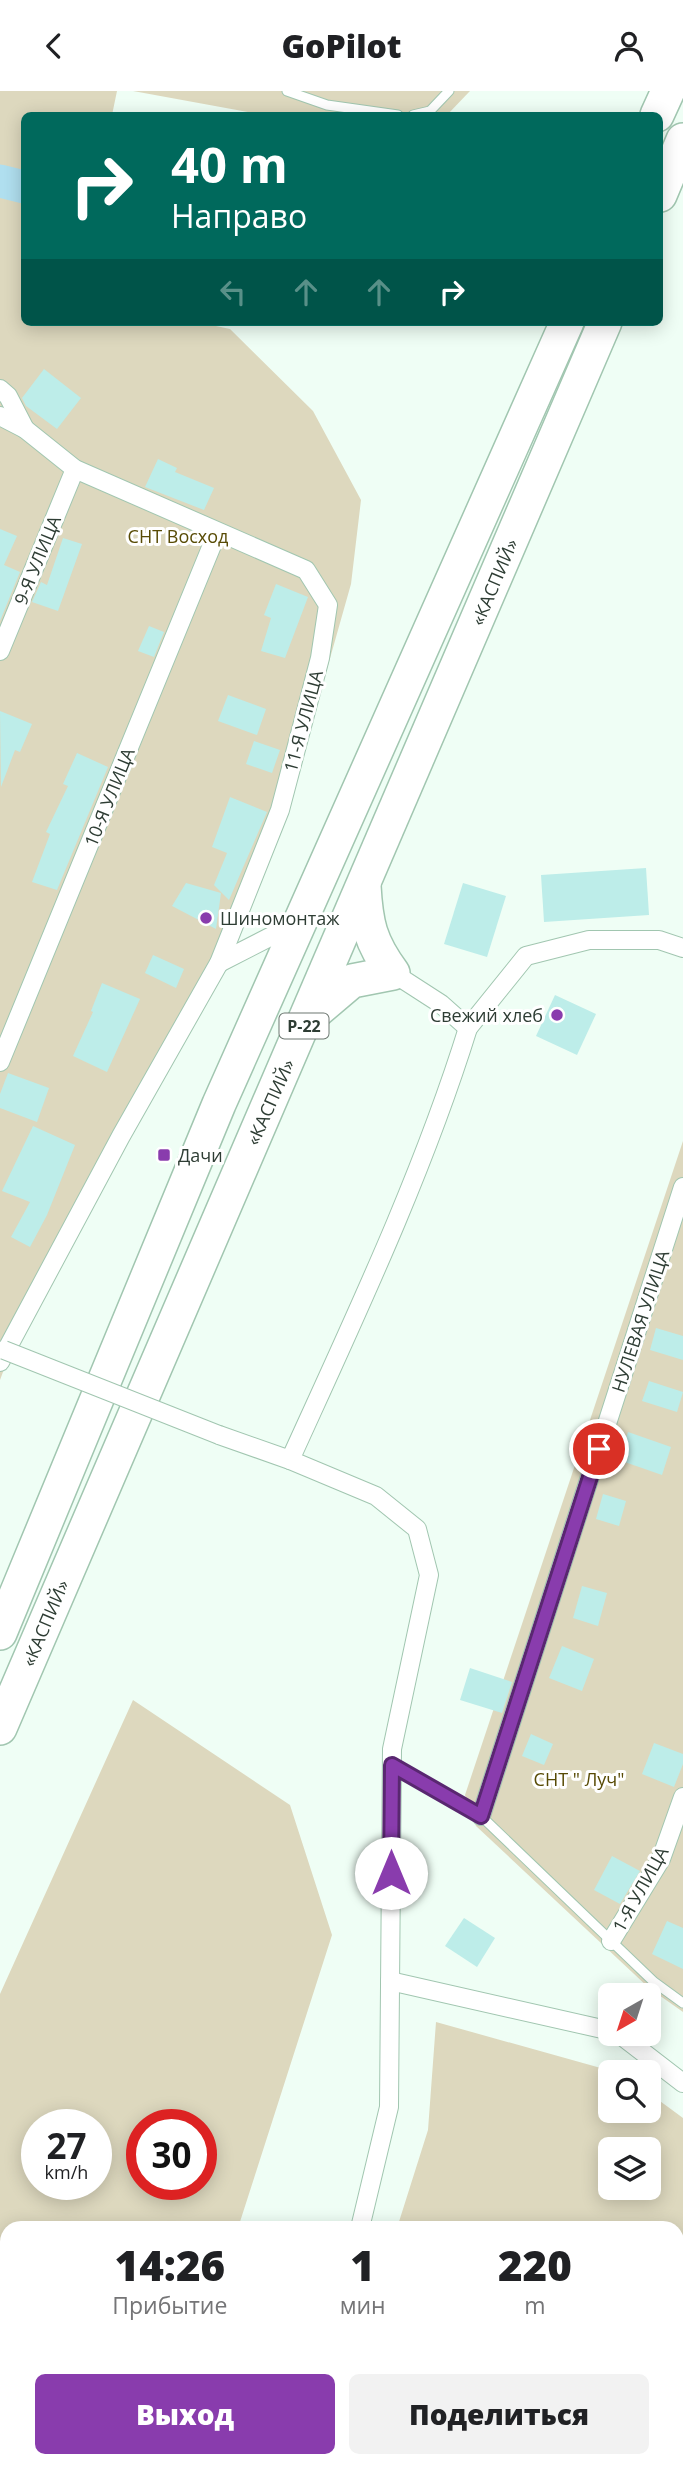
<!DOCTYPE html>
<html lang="ru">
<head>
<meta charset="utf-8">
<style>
  body { margin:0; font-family:"Open Sans",sans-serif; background:#f2f2f2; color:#202124; height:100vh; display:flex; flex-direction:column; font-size:26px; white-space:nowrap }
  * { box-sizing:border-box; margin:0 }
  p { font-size:23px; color:#757577 }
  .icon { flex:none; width:38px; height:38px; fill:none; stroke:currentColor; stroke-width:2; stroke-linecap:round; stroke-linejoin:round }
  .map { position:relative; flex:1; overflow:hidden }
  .panel { position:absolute; left:0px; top:2130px; width:684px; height:247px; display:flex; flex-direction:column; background:#fff; border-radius:21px 21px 0 0; box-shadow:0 4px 18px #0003 }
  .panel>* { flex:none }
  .top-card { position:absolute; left:21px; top:21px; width:642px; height:214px; border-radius:10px; box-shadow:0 4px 18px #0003; background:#00695c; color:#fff; overflow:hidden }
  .needle { width:46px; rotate:219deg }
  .buttons { position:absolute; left:598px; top:1892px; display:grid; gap:14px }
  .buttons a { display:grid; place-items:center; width:63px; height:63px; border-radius:10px; background:#fff; box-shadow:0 4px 18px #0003; font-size:35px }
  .speed { position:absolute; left:21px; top:2018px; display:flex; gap:14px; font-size:35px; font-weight:700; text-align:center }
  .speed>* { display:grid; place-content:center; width:91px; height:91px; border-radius:50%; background:#fff; box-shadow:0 4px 18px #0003; line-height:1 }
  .speed small { font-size:18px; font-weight:400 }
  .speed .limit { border:10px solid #d22; background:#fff; color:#111 }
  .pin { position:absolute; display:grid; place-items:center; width:60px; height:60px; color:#fff; margin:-30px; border:4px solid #fff; border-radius:50%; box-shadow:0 2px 7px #0007 }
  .me { position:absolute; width:77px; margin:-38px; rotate:0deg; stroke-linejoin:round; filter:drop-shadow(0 0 5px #0008) }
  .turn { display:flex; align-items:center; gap:24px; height:147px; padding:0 35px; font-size:32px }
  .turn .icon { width:91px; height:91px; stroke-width:2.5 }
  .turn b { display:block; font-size:49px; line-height:60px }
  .lanes { display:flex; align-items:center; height:66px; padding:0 35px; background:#0003; justify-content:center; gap:35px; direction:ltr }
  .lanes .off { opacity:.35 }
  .eta { display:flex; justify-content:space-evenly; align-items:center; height:119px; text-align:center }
  .eta b { font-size:42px; font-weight:800; line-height:49px }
  .primary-button { display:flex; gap:14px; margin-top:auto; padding:14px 35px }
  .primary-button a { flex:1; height:80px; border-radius:10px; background:#893cad; color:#fff; font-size:28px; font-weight:800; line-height:80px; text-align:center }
  .primary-button a+a { background:#f2f2f2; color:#202124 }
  header { display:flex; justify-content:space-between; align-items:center; height:91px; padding:0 35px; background:#fff; font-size:32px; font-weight:800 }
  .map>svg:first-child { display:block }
</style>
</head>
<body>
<header><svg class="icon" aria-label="back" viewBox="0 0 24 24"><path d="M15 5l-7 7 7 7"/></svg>GoPilot<svg class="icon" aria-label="person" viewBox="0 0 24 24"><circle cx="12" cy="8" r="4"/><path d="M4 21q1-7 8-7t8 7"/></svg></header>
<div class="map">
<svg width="683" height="2375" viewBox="0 0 683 2375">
  <rect width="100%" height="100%" fill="#effef5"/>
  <g fill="#ddd8be" fill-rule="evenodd">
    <polygon points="0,0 117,0 112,24 24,24 24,231 197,231 230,238 313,320 361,409 351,493 288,716 225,878 19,1238 0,1289"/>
    <polygon points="133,0 470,0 447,24 264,24"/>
    <polygon points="683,1050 683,1921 649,1897 476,1735 465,1704"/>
    <path d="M133 1609 290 1714 332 1844 238 2137H7V2370H168L166 2375H0V1903ZM37 2034H96V2093H37ZM142 2034H201V2093H142Z"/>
    <path d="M436 1931 615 1981H611V2020H649V2002L683 2027V2375H323L325 2370H677V2137H397L428 2039ZM649 2058V2096H611V2058Z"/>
  </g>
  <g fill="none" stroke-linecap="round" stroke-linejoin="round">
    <polyline stroke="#b0dfef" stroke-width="33" points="0,90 24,96"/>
  </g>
  <g fill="#bdede9">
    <polygon points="44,278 81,307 57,338 26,315 22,307"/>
    <polygon points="158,368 177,377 175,381 214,397 204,419 145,396"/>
    <polygon points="0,438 17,445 4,474 20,481 0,530"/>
    <polygon points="63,447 82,453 58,520 32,511 41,491 47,494"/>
    <polygon points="276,493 308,506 285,567 261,560 271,527 264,524"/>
    <polygon points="149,535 164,541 154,566 138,560"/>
    <polygon points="228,604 266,618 257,644 218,630"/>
    <polygon points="0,620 32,633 20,661 15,659 1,696"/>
    <polygon points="254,650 280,659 272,682 246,673"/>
    <polygon points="77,662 108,676 57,799 32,791 50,743 46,741 68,695 63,693"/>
    <polygon points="230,706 267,721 229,809 214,794 227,762 212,756"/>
    <polygon points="646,777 649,824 544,831 541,784"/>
    <polygon points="186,792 221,802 216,838 172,815"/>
    <polygon points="463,792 506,805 487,866 444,853"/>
    <polygon points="153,864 184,878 176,897 145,882"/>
    <polygon points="102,892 140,908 107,981 73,965 93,921 91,920"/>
    <polygon points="555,904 596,923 577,964 536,945"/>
    <polygon points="8,982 49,997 37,1031 0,1017 0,1003"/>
    <polygon points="33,1035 75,1054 47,1124 30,1156 11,1146 30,1111 2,1100"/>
    <polygon points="656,1237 683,1245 683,1269 650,1259"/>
    <polygon points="649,1290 683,1301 677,1321 642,1310"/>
    <polygon points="628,1341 671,1356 662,1384 619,1369"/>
    <polygon points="603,1403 626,1410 619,1435 596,1428"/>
    <polygon points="582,1495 607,1502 598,1535 573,1527"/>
    <polygon points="562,1555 594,1568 582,1600 549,1587"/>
    <polygon points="470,1577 512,1591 502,1622 460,1609"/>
    <polygon points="531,1643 553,1653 544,1674 522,1665"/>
    <polygon points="654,1652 683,1663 683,1673 674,1696 642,1683"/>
    <polygon points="612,1765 640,1780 620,1813 594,1799"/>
    <polygon points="464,1827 495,1847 477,1876 445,1855"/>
    <polygon points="667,1830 683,1837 683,1878 652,1863"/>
  </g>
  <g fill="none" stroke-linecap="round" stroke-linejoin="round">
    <defs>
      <g id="lane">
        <polyline points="287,0 327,14 398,24"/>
        <polyline points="413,24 430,20 449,0"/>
        <polyline points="392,1674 481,1725 654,1891 683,1912"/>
      </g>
      <g id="street">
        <polyline points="0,298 8,305 25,338"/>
        <polyline points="0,325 25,338 75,378 306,479 328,514 320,567 280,719 219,872 121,1045 0,1271"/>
        <polyline points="0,560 75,378"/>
        <polyline points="219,872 297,832"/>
        <polyline points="393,882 441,913 468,937 526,865 589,849 659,849 683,857"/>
        <polyline points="0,971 217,442"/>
        <path d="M219 1344 290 1369C354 1228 422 1085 468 937"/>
        <polyline points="290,1369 376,1405 417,1438 429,1484 392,1658 389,2016 360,2137"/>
        <polyline points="481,1725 683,1096"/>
        <polyline points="611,1850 661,1768 683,1706"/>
        <polyline points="390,1890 611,1940"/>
        <polyline points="618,1942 683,1992"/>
        <polyline points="284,2375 286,2370"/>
      </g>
      <g id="highway">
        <polyline points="657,24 668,0"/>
        <polyline points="660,104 683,49"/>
        <path d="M313 923 352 890 393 882C370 851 366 832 364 795"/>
        <polyline points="0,1542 219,1013 567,231"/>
        <polyline points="0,1637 605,231"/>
      </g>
    </defs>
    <use href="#lane" stroke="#a1c6b0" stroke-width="11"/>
    <use href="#street" stroke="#a1c6b0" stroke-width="20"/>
    <use href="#highway" stroke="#a1c6b0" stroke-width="36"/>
    <use href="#lane" stroke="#fff" stroke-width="9"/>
    <use href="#street" stroke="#fff" stroke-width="18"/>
    <use href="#highway" stroke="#fff" stroke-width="33"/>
    <defs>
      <polyline id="street-bridge" points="4,1259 219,1344"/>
    </defs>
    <use href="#street-bridge" stroke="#a1c6b0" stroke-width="20" stroke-linecap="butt"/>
    <use href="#street-bridge" stroke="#fff" stroke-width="18"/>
  </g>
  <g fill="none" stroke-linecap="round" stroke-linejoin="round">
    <defs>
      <polyline id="route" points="391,1782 392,1674 481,1725 599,1358"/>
    </defs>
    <use href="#route" stroke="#592770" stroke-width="18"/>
    <use href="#route" stroke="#893cad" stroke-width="12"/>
  </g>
  <g fill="#893cad" stroke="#fff" stroke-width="2.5">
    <circle cx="206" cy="827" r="7"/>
    <circle cx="557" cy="924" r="7"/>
    <rect x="157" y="1057" width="14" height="14" rx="3.5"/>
  </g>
  <g text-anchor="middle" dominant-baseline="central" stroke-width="6" stroke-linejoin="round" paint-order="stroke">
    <rect fill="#fff" stroke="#6d7771" stroke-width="2" x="279.5" y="922.5" width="49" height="25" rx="5"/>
    <g font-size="16" font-weight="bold" fill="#2e3d34">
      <text x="304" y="935">Р-22</text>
    </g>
    <g font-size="18" fill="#584b05" stroke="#fff">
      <text x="178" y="445">СНТ Восход</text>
      <text x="579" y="1688">СНТ " Луч"</text>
    </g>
    <g font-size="18" fill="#2e3d34" stroke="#fff">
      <text transform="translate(37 469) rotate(-68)">9-Я УЛИЦА</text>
      <text transform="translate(494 491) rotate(-67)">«КАСПИЙ»</text>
      <text transform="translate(303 630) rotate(-75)">11-Я УЛИЦА</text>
      <text transform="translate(109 706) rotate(-68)">10-Я УЛИЦА</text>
      <text transform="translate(270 1011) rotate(-66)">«КАСПИЙ»</text>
      <text transform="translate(640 1230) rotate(-72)">НУЛЕВАЯ УЛИЦА</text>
      <text transform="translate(45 1532) rotate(-67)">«КАСПИЙ»</text>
      <text transform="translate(640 1798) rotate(-61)">1-Я УЛИЦА</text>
    </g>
    <g font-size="18" fill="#2e3d34" stroke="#fff" text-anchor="start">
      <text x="220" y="827">Шиномонтаж</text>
      <text x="543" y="924" text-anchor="end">Свежий хлеб</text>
      <text x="178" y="1064">Дачи</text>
    </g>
  </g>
</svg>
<div class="buttons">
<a><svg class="needle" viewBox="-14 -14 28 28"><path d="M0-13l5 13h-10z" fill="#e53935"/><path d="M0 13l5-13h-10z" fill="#757577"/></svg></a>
<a><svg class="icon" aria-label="search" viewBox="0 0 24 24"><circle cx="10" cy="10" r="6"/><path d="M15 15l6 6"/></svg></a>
<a><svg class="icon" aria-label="layers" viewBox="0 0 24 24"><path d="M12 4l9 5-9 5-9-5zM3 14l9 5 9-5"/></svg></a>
</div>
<div class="speed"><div>27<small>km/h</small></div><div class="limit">30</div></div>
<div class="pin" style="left:599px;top:1358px;background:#d93025"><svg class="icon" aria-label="arrive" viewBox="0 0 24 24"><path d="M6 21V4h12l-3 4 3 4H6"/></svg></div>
<svg class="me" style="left:391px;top:1782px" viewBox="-20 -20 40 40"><circle r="19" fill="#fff"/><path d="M0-13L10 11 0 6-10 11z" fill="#893cad"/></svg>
<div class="top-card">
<div class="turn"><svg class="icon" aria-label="right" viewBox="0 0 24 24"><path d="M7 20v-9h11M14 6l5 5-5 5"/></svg><div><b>40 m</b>Направо</div></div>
<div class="lanes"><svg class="icon off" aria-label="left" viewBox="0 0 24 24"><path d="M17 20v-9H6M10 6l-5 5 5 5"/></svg><svg class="icon off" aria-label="ahead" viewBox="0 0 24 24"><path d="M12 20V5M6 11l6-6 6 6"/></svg><svg class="icon off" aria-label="ahead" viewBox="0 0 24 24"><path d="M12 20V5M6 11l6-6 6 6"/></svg><svg class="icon" aria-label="right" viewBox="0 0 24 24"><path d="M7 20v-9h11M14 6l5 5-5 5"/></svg></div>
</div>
<section class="panel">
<div class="eta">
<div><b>14:26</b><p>Прибытие</p></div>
<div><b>1</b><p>мин</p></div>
<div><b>220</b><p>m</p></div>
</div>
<div class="primary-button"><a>Выход</a><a>Поделиться</a></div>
</section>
</div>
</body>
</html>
